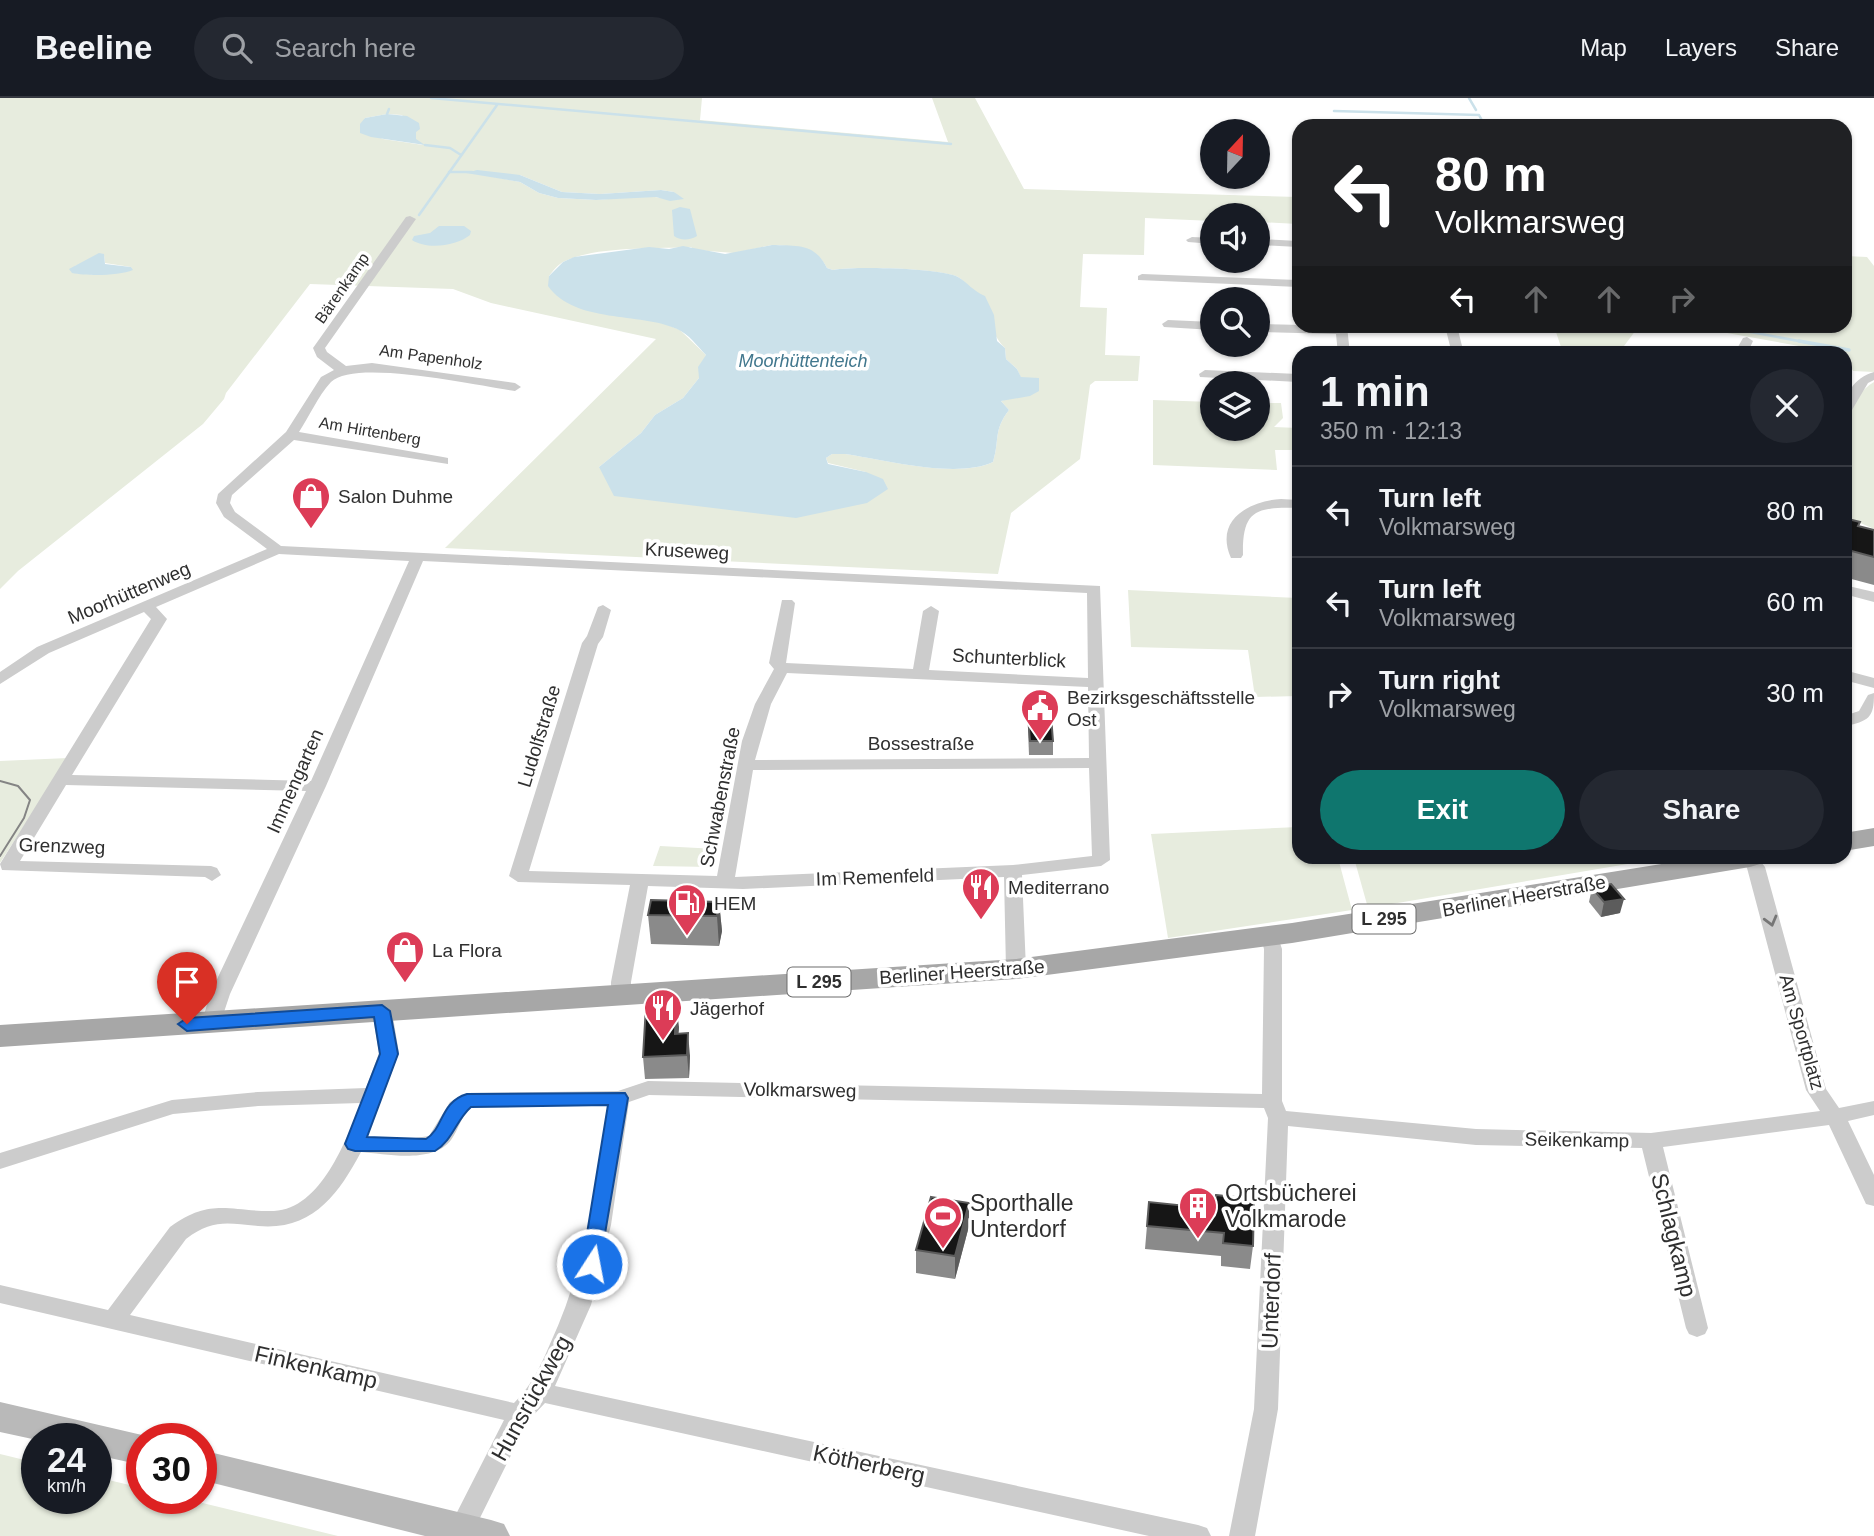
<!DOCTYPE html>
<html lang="en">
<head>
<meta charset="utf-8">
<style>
  body { margin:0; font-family:Arial,sans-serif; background:#242831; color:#f1f3f6; height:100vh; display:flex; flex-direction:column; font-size:26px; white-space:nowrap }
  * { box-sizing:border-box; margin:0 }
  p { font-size:23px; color:#9ea1a6 }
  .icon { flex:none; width:38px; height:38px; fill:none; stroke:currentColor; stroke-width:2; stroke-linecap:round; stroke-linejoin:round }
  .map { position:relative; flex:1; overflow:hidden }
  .panel { position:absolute; left:1292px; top:248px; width:560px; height:518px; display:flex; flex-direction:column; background:#171b24; border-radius:21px; box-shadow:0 2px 5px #0004 }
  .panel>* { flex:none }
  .guide { position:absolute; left:1292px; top:21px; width:560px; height:214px; border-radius:21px; box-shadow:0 2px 5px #0004; background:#202124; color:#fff; overflow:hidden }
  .needle { width:46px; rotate:22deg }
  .tools { position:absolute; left:1200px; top:21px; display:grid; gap:14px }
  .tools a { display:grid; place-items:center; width:70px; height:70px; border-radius:50%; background:#171b24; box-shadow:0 2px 5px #0004; font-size:35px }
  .speed { position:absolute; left:21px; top:1325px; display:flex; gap:14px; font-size:35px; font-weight:700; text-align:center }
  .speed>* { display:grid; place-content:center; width:91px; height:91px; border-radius:50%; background:#171b24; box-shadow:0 2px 5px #0004; line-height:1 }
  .speed small { font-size:18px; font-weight:400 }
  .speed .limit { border:10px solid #d22; background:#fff; color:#111 }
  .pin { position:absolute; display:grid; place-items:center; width:60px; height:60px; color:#fff; margin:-72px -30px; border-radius:50% 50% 50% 0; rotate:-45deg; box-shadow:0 0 7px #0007 }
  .pin .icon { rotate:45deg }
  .me { position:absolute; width:77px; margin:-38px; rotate:11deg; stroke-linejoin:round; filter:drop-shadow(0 0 5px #0008) }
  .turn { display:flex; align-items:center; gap:24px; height:147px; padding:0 28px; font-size:32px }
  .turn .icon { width:91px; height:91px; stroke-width:2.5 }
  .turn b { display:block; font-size:49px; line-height:60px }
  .lanes { display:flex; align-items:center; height:66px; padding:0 28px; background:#0003; justify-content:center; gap:35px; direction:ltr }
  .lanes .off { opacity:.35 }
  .round { display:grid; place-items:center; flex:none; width:74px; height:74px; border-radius:37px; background:#242831 }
  .summary { display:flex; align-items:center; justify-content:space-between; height:119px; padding:0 28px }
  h1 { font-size:42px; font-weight:700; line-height:52px }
  .action { display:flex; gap:14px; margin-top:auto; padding:14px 28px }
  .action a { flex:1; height:80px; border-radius:42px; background:#0f766e; color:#fff; font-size:28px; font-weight:700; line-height:80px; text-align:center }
  .action a+a { background:#242831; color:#f1f3f6 }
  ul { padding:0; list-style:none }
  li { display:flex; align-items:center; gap:21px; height:91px; padding:0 28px; border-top:2px solid #363941 }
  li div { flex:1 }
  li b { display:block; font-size:26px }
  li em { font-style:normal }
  header { display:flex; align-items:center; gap:42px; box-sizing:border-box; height:98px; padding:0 35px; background:#171b24; border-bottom:2px solid #363941 }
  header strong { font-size:33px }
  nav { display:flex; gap:38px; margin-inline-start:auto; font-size:24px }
  .search { width:490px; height:63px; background:#242831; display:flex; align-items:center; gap:18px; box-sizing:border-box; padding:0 24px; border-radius:38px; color:#9ea1a6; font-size:26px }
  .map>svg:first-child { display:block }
</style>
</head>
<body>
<header>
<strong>Beeline</strong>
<div class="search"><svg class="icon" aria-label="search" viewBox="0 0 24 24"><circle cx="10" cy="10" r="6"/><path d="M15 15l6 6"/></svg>Search here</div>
<nav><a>Map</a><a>Layers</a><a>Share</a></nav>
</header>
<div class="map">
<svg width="1874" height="1438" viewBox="0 0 1874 1438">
  <rect width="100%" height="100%" fill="#fff"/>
  <g fill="#e7ecde" fill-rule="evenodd">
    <path d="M0 0H702L700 22 948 44 932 0H975L1024 91 1298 99V126L1258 124V117H1213V123L1145 120 1144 157 1083 156 1080 209 1107 210 1105 257 1140 258 1138 283H1095L1090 287 1080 361 1011 415 998 476 445 450 656 241 491 205 453 191 310 186 226 295 224 301 203 326 18 473 0 491ZM387 16 402 17 416 34V43L423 47 383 41 360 31 365 20ZM484 77H520L562 94 600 96 661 92 674 94 678 102 647 98 596 102 558 100 539 95 520 84ZM772 147C794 148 816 148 827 170L833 172C855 168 939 170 958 179 963 182 970 189 973 194 985 210 992 238 1005 250L1006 261 1017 271 1021 280 1029 281 1013 299 1001 303 1009 312C993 333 1000 341 993 364 958 381 885 362 845 356H832L826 360 828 365 866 374 599 369 641 335 655 317 683 300 699 280 706 257 680 232 549 178C553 173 558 166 565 163 597 148 656 151 691 149L695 152 734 155ZM104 157 105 165 131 169 132 172 92 177 75 168Z"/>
    <polygon points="1845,158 1867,159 1874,168 1874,274 1853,273 1844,256 1688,228 1844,228"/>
    <polygon points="1554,228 1639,228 1618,256 1563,255"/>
    <path d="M1874 284V431L1845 418C1845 378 1834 307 1874 284Z"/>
    <polygon points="1153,302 1213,304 1213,331 1258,331 1258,305 1281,305 1283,320 1274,329 1298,330 1298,352 1275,352 1277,372 1153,367"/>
    <polygon points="1128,492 1298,500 1298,598 1255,599 1248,552 1131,549"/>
    <polygon points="68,660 0,765 0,663"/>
    <polygon points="1298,729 1298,760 1338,760 1352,812 1168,840 1151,736"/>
    <polygon points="660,748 717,751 711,769 653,768"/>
    <polygon points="1354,760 1663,760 1368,810"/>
    <polygon points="0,1356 37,1365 37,1400 96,1400 96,1379 142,1390 142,1400 182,1400 338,1438 0,1438"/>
  </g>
  <g fill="#cbe1ea">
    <polygon points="387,16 407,18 419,25 420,31 416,34 416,41 425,47 371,39 360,35 360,26 365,20"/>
    <polygon points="477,72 520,77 562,94 600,96 661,92 674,94 684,101 670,103 656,99 596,102 558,100 539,95 520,84 466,75"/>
    <path d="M680 109 690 111 697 138C691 142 680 143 674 138L672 112Z"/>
    <path d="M439 128H464L471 133 470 137C457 148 427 152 412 142L414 138 430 135Z"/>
    <path d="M772 147C797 148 815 145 827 170L833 172C855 168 941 170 958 179 968 185 973 193 985 198L994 217 997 243 1005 250 1006 261 1017 271 1021 279 1039 280V293L1030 298 1001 303 1009 312C993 333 1000 341 993 364 957 381 885 362 845 356H832L826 360 828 366 866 374 883 381 888 391 867 405 796 420 614 398 599 369 641 335 655 317 683 300 699 280 698 269 706 257C697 248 689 236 677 231 640 214 575 226 548 188L549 178 563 164 574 159 649 149 669 151 683 148 725 156Z"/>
    <path d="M99 155 104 156 105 166 131 169 133 172C119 178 87 178 72 175L69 171Z"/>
  </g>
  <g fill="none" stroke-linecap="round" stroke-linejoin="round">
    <g stroke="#cbe1ea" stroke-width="2.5">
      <polyline points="431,0 951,46"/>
      <polyline points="1469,0 1476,12"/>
      <polyline points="1334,13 1479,17 1485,28"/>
      <polyline points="387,16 389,11"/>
      <polyline points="425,47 450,50 461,57"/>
      <polyline points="449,74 472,74"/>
      <polyline points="419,117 497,7"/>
      <polyline points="1719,228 1809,245"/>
    </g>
    <polyline stroke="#cbe1ea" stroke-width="3.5" points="1799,243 1849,252"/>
    <g fill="#ccc" fill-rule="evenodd">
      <path d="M410 118 416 121 325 250 327 254 346 268 372 265 515 285 521 289 515 293C480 288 354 260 331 284 318 298 309 319 299 334L443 359 448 360V366L294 342 232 397 230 405 235 414 281 448 1100 488 1110 762 1101 768 1022 777 1026 871 1023 875H1009L1006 871 1004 779 743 791 648 788 631 884V898L628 903H614L611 898V884L630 787 518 784 509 778 582 545 587 538 598 509 603 507 611 512 603 539 598 546 529 773 717 778 742 643 755 606 774 571 769 565 782 502H792L795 505 786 565 913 571 923 513 931 508 939 513 929 572 1088 580 1087 495 423 463 326 688 230 896 219 929H205L202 924 210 896 306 693 66 687 20 763 211 768 217 770 221 777 212 783 205 779 2 772 0 766 151 521 144 514 49 555 0 586V574L37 549 267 451 224 419 216 405 218 396 286 334 321 279 334 272 317 259 313 250 406 119ZM279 456 409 463 311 683 72 677 167 521 156 509ZM787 575 1088 589 1089 660 755 662 771 606ZM1089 670 1092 758 1013 767 735 779 753 672Z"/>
      <polygon points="1192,139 1213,140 1213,146 1188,144 1186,142"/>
      <polygon points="1258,141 1298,143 1298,149 1258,147"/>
      <polygon points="1142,176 1298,182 1298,189 1138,182 1138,178"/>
      <polygon points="1168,222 1213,224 1213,232 1164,229 1162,226"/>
      <polygon points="1258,226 1347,228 1350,256 1338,256 1336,236 1258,234"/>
      <polygon points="1445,228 1457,228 1464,256 1452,256"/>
      <polygon points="1747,239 1753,243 1747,256 1734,256 1743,240"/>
      <polygon points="1205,272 1298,276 1298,284 1200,279 1199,276"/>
      <path d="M1874 274V282L1868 285 1849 317 1844 318C1844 297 1853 280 1874 274Z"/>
      <path d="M1281 401 1298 402V410C1257 409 1242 411 1243 457L1241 460H1231C1214 422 1249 403 1281 401Z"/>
      <polygon points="1844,487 1874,494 1874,504 1844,496"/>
      <polygon points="1844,572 1874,580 1874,590 1844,582"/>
      <path d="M1874 595C1874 621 1869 622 1844 629V618L1859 613 1868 597Z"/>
      <path d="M1740 760H1758L1765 769 1826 991 1839 1010 1874 1003V1017L1848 1023 1874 1077V1108L1866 1106 1829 1027 1663 1049 1708 1230 1705 1236 1697 1239 1689 1236 1686 1230 1642 1050 1476 1047 1288 1028 1278 1311 1255 1438H1229L1254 1311 1268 1020 1264 1010 649 997 629 1004 611 1127 591 1207 555 1288 1198 1427 1207 1430 1211 1438H1149L545 1305 528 1323 471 1438H454L449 1430 504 1322 0 1205V1187L108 1212 170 1129C212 1099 229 1114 274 1113 321 1111 346 1042 361 1005L258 1008 173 1016 0 1071V1055L172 1002 258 994 366 990 379 955 372 913 375 908H389L392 913 399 955 367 1039 402 1042 429 1038 450 1004 467 995 618 993 648 983 1262 996 1264 851 1261 840 1263 836H1277L1282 851V1003L1286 1013 1476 1031 1651 1035 1820 1013 1806 992 1747 770ZM608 1007C595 1091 586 1169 550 1246 540 1269 532 1287 514 1305L130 1217 186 1141C212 1121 227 1125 258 1128 312 1133 338 1097 361 1054 386 1056 433 1066 451 1042 459 1031 461 1018 471 1009Z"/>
    </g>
    <g fill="#b9b9b9" fill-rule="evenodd">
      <polygon points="0,1304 142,1337 153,1340 142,1340 142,1367 96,1357 96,1340 37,1342 0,1334"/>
      <polygon points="201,1352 491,1422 504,1426 510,1438 425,1438 201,1382"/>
    </g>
    <g fill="#a7a7a7" fill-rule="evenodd">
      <polygon points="1874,730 1874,748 1844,753 1844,735"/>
      <polygon points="1699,760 1764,760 1760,766 1750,769 1292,845 1016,881 0,949 0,927 1016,861 1292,825"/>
    </g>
    <polyline stroke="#848484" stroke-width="2" points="0,683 18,688 30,702 24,720 0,758"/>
  </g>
  <g fill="#8a8a8a">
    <polygon points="1844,420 1860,424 1859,428 1874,432 1874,487 1844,479"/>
    <polygon points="1028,618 1053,643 1053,657 1029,657 1028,632"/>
    <polygon points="1592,790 1620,815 1601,819 1589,804"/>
    <polygon points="719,804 722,833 719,848 651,846 648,817"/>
    <polygon points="679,929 678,936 690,958 689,980 645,981 643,959"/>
    <polygon points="1216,1097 1253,1148 1250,1171 1221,1168 1221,1158 1145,1151 1149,1104 1214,1111"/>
    <polygon points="969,1105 969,1128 955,1181 916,1175 916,1152"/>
  </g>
  <g fill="#5c5c5c">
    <polygon points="1624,801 1620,815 1601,819 1604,804"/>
    <polygon points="719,804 722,833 719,848 717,818"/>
    <polygon points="676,906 679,929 677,958 675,936"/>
    <polygon points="688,935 690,958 689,980 687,957"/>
    <polygon points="969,1105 969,1128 955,1181 955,1158"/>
  </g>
  <g fill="#161616" stroke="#5c5c5c" stroke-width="2">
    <polygon points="1844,420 1860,424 1858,428 1874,432 1874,459 1844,451"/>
    <polygon points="1028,618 1051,618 1053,643 1030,643"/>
    <polygon points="1611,786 1624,801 1604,804 1592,790"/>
    <polygon points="651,802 719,804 717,818 648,817"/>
    <polygon points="676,906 675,936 688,935 687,957 643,959 646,908"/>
    <polygon points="1216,1097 1254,1101 1253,1148 1223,1145 1224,1135 1147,1128 1149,1104 1215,1111"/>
    <polygon points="931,1099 969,1105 955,1158 916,1152"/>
  </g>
  <defs><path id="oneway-chevron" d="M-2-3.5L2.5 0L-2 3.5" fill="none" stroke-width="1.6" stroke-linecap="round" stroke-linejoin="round" transform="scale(1.75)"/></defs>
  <use stroke="#767676" href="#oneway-chevron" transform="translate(1771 823) rotate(75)"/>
  <path fill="#1a73e8" stroke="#114b97" stroke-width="2" d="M382 907 390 913 398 956 367 1039 426 1041C444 1030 440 1004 467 996L625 995 628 1000 599 1171 592 1173 585 1171 582 1166 608 1007 471 1009C456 1022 453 1042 435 1053H355L348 1051 345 1046 380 956 374 919 187 933 178 926 187 920Z"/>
  <defs>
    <symbol id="shop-pin" viewBox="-11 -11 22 30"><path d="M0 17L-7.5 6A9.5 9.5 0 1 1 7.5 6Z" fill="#dc3c57" stroke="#fff"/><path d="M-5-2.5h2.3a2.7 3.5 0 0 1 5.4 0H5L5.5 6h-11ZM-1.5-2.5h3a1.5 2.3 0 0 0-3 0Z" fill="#fff"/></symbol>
    <symbol id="civic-pin" viewBox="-11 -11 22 30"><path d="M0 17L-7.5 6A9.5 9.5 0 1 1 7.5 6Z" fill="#dc3c57" stroke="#fff"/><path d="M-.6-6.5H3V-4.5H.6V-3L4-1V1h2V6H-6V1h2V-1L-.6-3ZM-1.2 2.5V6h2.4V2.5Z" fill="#fff"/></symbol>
    <symbol id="restaurant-pin" viewBox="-11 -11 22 30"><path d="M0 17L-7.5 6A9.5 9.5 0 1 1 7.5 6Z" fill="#dc3c57" stroke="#fff"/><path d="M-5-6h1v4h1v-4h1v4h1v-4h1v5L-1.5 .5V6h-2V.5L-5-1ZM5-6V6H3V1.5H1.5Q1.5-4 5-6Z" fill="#fff"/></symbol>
    <symbol id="fuel-pin" viewBox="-11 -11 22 30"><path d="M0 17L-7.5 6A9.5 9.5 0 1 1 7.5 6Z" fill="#dc3c57" stroke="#fff"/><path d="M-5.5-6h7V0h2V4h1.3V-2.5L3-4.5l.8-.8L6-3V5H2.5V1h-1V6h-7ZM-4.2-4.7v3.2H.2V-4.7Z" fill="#fff"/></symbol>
    <symbol id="building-pin" viewBox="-11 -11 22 30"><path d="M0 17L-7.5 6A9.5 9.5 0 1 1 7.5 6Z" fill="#dc3c57" stroke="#fff"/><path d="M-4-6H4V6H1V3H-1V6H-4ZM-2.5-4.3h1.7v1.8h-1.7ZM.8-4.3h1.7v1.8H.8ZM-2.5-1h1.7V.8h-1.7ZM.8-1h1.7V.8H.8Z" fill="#fff"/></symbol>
    <symbol id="stadium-pin" viewBox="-11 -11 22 30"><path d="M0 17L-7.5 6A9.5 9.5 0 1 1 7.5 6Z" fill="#dc3c57" stroke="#fff"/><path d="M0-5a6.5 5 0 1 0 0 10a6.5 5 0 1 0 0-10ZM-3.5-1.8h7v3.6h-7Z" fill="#fff"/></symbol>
  </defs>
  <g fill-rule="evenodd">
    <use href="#shop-pin" x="289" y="376" width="44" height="60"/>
    <use href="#civic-pin" x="1018" y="588" width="44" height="60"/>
    <use href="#restaurant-pin" x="959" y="767" width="44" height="60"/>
    <use href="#fuel-pin" x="665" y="783" width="44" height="60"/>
    <use href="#shop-pin" x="383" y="830" width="44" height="60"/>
    <use href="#restaurant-pin" x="641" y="888" width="44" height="60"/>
    <use href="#building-pin" x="1176" y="1086" width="44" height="60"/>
    <use href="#stadium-pin" x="921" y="1096" width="44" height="60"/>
  </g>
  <g text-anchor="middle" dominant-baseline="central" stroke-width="7" stroke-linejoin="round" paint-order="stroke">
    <g font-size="16" fill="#2f2f2f" stroke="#fff">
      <text transform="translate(342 190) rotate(-55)">Bärenkamp</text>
      <text transform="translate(431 259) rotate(8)">Am Papenholz</text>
      <text transform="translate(370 333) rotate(10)">Am Hirtenberg</text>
    </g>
    <g font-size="18" font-style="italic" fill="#41778d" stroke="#fff">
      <text x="803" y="263">Moorhüttenteich</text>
    </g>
    <g fill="#fff" stroke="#6d6d6d" stroke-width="2">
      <rect x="1352.5" y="806.5" width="63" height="29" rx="5"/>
      <rect x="787.5" y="869.5" width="63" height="29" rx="5"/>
    </g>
    <g font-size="18" font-weight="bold" fill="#2f2f2f">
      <text x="1384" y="821">L 295</text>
      <text x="819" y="884">L 295</text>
    </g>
    <g font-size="19" fill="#2f2f2f" stroke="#fff" text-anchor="start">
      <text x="338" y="398">Salon Duhme</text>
      <text x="1067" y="599">Bezirksgeschäftsstelle<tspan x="1067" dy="22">Ost</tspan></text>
      <text x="1008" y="789">Mediterrano</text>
      <text x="714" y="805">HEM</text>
      <text x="432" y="852">La Flora</text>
      <text x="690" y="910">Jägerhof</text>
    </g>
    <g font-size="19" fill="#2f2f2f" stroke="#fff">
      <text transform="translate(687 453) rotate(3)">Kruseweg</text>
      <text transform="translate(129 495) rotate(-23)">Moorhüttenweg</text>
      <text transform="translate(1009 560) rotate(3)">Schunterblick</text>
      <text transform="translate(539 638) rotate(-73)">Ludolfstraße</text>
      <text x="921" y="645">Bossestraße</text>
      <text transform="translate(295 683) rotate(-66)">Immengarten</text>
      <text transform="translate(720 699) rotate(-79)">Schwabenstraße</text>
      <text transform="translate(62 748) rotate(2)">Grenzweg</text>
      <text transform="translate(875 779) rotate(-2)">Im Remenfeld</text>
      <text transform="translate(1524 798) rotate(-10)">Berliner Heerstraße</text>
      <text transform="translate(962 874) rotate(-4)">Berliner Heerstraße</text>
      <text transform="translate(1802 934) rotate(74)">Am Sportplatz</text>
      <text transform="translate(800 992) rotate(1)">Volkmarsweg</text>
      <text transform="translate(1577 1042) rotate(1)">Seikenkamp</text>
    </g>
    <g font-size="23" fill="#2f2f2f" stroke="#fff" text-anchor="start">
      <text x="1225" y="1095">Ortsbücherei<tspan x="1225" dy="26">Volkmarode</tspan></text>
      <text x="970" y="1105">Sporthalle<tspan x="970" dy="26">Unterdorf</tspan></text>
    </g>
    <g font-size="23" fill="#2f2f2f" stroke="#fff">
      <text transform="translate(1674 1137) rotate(76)">Schlagkamp</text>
      <text transform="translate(1271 1203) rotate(-88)">Unterdorf</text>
      <text transform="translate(316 1269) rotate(13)">Finkenkamp</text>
      <text transform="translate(531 1300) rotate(-61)">Hunsrückweg</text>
      <text transform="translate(869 1366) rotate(12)">Kötherberg</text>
    </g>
  </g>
</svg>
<div class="tools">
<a><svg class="needle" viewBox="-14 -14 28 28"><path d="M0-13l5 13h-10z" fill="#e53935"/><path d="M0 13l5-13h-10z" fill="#9ea1a6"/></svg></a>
<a><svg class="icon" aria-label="sound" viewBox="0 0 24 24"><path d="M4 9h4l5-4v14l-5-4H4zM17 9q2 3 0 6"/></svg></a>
<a><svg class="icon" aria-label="search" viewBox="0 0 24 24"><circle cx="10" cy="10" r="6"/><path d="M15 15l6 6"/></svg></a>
<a><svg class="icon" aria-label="layers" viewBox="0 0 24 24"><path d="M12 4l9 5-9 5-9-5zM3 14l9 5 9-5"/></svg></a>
</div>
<div class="speed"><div>24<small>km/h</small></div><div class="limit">30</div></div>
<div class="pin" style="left:187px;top:926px;background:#d93025"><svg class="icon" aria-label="arrive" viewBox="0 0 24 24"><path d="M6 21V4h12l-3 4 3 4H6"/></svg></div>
<svg class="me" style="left:592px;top:1166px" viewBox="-20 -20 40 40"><circle r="17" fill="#1a73e8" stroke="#fff" stroke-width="3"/><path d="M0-11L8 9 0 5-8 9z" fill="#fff"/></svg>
<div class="guide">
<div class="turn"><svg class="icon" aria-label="left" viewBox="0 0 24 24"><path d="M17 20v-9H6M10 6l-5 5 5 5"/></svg><div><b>80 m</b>Volkmarsweg</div></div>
<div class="lanes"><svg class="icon" aria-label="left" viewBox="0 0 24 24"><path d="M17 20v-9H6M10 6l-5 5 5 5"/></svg><svg class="icon off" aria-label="ahead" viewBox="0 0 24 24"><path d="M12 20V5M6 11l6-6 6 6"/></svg><svg class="icon off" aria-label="ahead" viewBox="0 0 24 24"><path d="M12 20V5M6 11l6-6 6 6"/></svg><svg class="icon off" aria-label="right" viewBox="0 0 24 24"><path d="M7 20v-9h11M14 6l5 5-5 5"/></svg></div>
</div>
<section class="panel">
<div class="summary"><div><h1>1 min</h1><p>350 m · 12:13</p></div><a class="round"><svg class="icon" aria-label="close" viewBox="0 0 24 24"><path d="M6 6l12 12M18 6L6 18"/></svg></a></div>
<ul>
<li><svg class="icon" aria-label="left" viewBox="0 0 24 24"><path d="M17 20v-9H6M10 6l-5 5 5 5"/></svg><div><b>Turn left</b><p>Volkmarsweg</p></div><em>80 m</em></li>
<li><svg class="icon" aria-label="left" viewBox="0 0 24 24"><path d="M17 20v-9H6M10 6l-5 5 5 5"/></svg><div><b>Turn left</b><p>Volkmarsweg</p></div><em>60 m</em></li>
<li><svg class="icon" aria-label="right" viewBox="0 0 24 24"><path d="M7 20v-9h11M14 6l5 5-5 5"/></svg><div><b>Turn right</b><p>Volkmarsweg</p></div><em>30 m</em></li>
</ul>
<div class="action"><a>Exit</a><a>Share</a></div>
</section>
</div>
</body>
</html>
